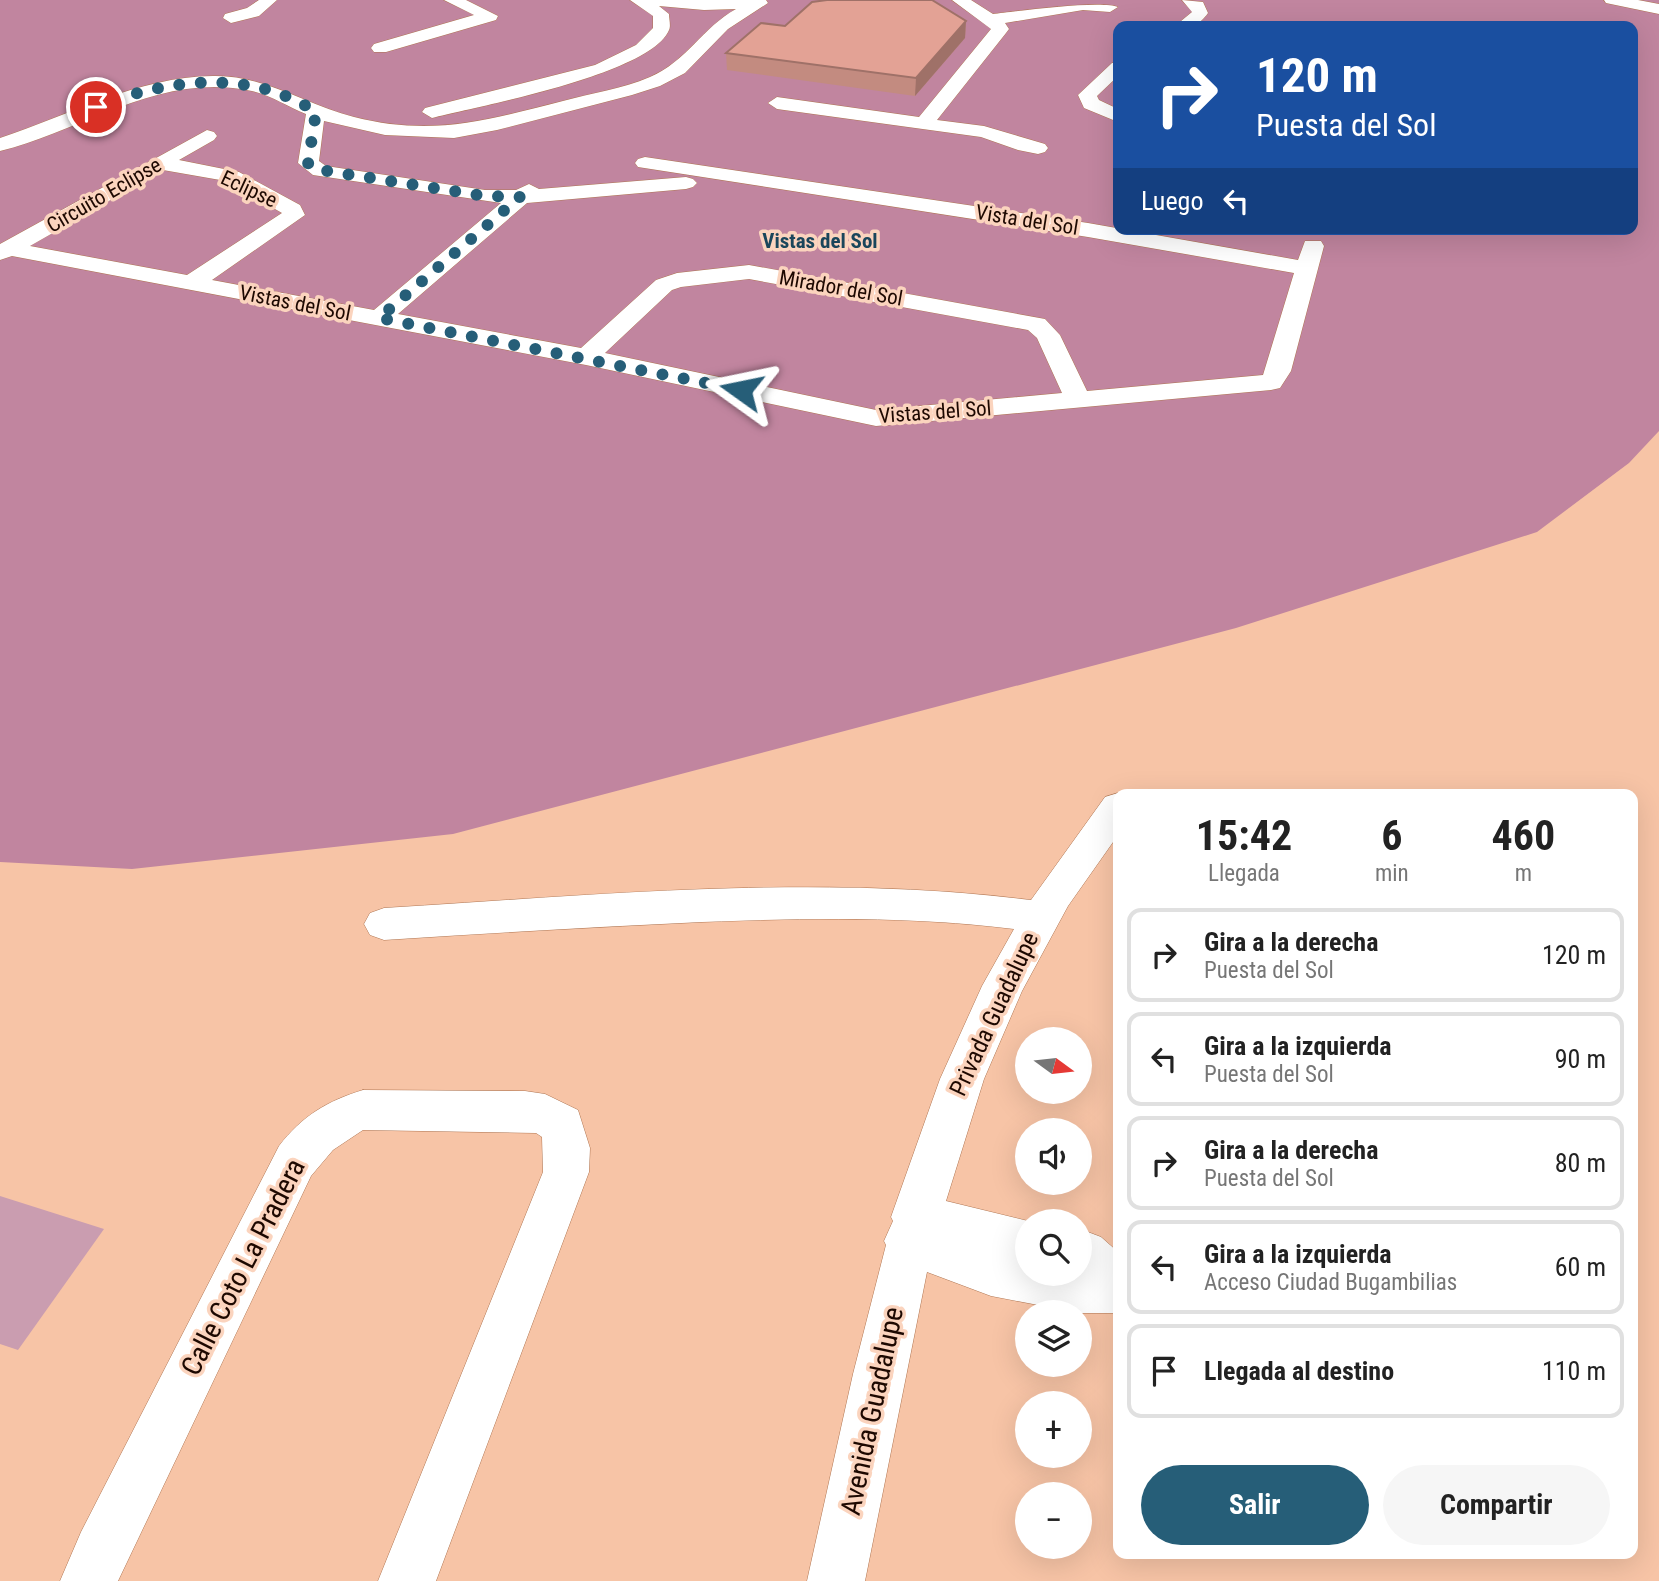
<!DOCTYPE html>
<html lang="es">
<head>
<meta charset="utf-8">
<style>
  body { margin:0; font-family:"Roboto Condensed",sans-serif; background:#f6f6f6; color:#222; height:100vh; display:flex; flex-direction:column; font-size:26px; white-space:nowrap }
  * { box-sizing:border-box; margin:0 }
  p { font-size:23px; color:#767676 }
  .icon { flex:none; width:38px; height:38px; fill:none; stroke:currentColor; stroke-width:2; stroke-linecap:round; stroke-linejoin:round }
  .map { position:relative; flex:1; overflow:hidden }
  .details { position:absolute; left:1113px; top:789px; width:525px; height:770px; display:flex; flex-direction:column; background:#fff; border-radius:14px; box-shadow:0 7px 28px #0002 }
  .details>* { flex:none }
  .guide { position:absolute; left:1113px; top:21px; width:525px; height:214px; border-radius:14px; box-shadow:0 7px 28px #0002; background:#1a4fa0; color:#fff; overflow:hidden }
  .needle { width:46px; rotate:105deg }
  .controls { position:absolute; left:1015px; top:1027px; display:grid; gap:14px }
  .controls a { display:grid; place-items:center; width:77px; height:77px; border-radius:50%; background:#fff; box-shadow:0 7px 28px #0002; font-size:35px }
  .pin { position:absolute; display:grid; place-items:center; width:60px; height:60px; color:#fff; margin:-30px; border:4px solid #fff; border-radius:50%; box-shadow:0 2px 7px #0007 }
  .me { position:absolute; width:77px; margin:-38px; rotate:282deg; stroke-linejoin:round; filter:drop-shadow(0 0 5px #0008) }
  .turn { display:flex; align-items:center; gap:24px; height:147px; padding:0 28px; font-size:32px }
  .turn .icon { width:91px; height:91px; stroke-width:2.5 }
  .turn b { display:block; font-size:49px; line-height:60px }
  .then { display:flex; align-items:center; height:66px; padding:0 28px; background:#0003; gap:14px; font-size:26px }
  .eta { display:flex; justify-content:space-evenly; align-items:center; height:119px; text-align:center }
  .eta b { font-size:42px; font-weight:700; line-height:49px }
  .action { display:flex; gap:14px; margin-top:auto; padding:14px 28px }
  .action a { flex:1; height:80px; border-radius:42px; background:#265e78; color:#fff; font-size:28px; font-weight:700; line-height:80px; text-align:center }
  .action a+a { background:#f6f6f6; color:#222 }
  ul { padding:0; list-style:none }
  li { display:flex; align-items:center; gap:21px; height:94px; margin:0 14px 10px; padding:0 14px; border:4px solid #e0e0e0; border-radius:14px }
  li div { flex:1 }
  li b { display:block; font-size:26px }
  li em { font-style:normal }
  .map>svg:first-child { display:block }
</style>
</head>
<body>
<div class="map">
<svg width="1659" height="1581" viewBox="0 0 1659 1581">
  <rect width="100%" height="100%" fill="#f7c4a6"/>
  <polygon fill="#ca9db0" points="0,1196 104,1229 18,1350 0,1344"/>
  <path fill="#c1859f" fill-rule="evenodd" d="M0 0H1659V431L1629 463 1537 532 1236 628 453 834 132 869 0 862ZM1118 26H1633V229H1118Z"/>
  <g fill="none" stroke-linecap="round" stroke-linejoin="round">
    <defs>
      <g id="minor">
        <polygon points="259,0 277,0 259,16 231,23 223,18 225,14 247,8"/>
        <polygon points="444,0 466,0 498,16 496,20 386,52 374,52 371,48 374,44 474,15"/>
        <path d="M630 0H766L768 3 728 29 685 73 660 86 632 95 497 130 454 138 385 135 324 121 319 161 326 166 485 190H516L529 184 539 189 686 177 693 179 697 183 693 187 686 189 527 203 398 314 581 348 656 280 677 273 749 265 1045 319 1060 335 1087 391 1263 375 1294 273 1088 237 638 167 635 163 638 159 645 157 1088 223 1298 260 1305 241H1321L1324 246 1291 371 1280 388 1271 390 876 426 586 365 12 256 0 260V244L207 130 214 132 217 136 214 140 179 160 239 172 300 205 305 215 212 280 374 310 501 203 313 175 298 163 306 114C288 107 271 95 252 91 161 71 84 130 0 151V138C70 115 137 77 213 76 265 75 306 105 354 117 433 137 487 120 563 101 592 93 622 89 650 77 686 62 703 27 736 9L704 10 659 6 669 14C669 19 671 26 669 30 651 74 480 106 432 118L422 112 425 108 595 65 636 45 653 28V16ZM163 170 226 181 282 213 187 275 30 246ZM749 279 1028 330 1037 338 1062 393 876 410 605 353 672 290 681 287Z"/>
        <path d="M952 0H971L993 14C1018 11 1101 0 1118 7L1110 12 1083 10 1005 23 1009 29 1006 33 937 120 984 126 1045 144 1048 148 1045 152 1038 154 1018 150 981 137 777 109 768 103 777 97 919 117 991 29Z"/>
        <path d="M1182 0 1203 2 1208 13C1198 27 1191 26 1175 26L1192 12Z"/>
        <polygon points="1604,0 1638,0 1659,4 1659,14 1606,3"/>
        <polygon points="1118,62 1118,76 1097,96 1099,100 1118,109 1118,122 1084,108 1078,95 1112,63"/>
        <path d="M1118 793 1122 794H1118V835L1068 906 1022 991 984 1079 946 1201 1032 1222H1027V1274H1080V1229L1101 1237 1118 1252V1313H1080L991 1296 927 1272 865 1581H807L853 1374 886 1245 884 1241 893 1221 891 1217 940 1079 982 986 1014 929C910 916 806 918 702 922 596 927 490 933 384 940L370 935 364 924 370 913 384 908C599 895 817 873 1031 900L1105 797Z"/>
        <path d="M363 1090 525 1091 545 1094 578 1110 590 1148 589 1172 436 1581H378L543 1172 542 1137 536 1133 363 1130 333 1150 311 1176 118 1581H60L81 1532 279 1146C302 1116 327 1101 363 1090Z"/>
      </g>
    </defs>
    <use href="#minor" stroke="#af7551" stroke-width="1"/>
    <use href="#minor" fill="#fff" fill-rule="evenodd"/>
  </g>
  <polygon fill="#c38b80" points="966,21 965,38 915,96 727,70 726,53"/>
  <polygon fill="#9f7168" points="966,21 965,38 915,96 916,78"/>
  <polygon fill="#e3a295" stroke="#9f7168" stroke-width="2" points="827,0 932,0 966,21 916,78 726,53 761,23 785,26 812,2"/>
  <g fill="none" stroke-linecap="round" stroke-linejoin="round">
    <path stroke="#265e78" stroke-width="12" stroke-dasharray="0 21.6" d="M96 107C166 79 250 68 316 112L308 163 314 169 485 196 520 197 379 318 741 390"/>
  </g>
  <g text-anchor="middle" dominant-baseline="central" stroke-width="7" stroke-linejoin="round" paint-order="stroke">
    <g font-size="21" fill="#1d0800" stroke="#fbd4be">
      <text transform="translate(249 189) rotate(25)">Eclipse</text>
      <text transform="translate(104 195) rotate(-30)">Circuito Eclipse</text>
      <text transform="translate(1027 220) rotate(9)">Vista del Sol</text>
      <text transform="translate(841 288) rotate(10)">Mirador del Sol</text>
      <text transform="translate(295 303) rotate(11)">Vistas del Sol</text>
      <text transform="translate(935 412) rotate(-4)">Vistas del Sol</text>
    </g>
    <g font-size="21" font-weight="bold" fill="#1a465b" stroke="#fbd4be">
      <text x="820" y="241">Vistas del Sol</text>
    </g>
    <g font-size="24" fill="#1d0800" stroke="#fbd4be">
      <text transform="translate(994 1014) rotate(-65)">Privada Guadalupe</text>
    </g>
    <g font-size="28" fill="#1d0800" stroke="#fbd4be">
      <text transform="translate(243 1267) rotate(-63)">Calle Coto La Pradera</text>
      <text transform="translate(872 1411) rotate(-78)">Avenida Guadalupe</text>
    </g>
  </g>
</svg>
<div class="controls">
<a><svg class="needle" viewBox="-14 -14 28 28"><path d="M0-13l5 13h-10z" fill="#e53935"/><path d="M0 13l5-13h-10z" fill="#767676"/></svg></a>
<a><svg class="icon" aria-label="sound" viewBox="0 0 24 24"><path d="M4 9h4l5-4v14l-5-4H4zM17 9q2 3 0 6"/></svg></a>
<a><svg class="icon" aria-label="search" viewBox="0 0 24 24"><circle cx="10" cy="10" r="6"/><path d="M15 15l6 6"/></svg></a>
<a><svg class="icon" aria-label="layers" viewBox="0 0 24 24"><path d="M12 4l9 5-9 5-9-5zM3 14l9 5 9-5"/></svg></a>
<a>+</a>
<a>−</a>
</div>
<div class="pin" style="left:96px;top:107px;background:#d93025"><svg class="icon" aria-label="arrive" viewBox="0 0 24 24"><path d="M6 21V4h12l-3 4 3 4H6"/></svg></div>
<svg class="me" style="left:741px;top:390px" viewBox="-20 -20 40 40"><path d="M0-17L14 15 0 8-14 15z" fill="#265e78" stroke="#fff" stroke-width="4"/></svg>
<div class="guide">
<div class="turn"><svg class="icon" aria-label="right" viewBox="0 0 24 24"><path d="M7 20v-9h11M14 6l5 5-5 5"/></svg><div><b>120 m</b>Puesta del Sol</div></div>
<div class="then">Luego<svg class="icon" aria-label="left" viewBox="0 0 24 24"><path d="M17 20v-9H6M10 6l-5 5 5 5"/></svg></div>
</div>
<section class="details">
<div class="eta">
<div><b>15:42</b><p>Llegada</p></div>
<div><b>6</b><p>min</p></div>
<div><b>460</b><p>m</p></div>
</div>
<ul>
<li><svg class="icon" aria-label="right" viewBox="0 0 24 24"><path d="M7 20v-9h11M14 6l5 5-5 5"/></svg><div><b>Gira a la derecha</b><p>Puesta del Sol</p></div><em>120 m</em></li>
<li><svg class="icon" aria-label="left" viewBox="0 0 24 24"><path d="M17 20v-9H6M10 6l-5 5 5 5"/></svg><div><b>Gira a la izquierda</b><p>Puesta del Sol</p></div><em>90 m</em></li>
<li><svg class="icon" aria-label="right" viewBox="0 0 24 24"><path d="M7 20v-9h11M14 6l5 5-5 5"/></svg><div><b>Gira a la derecha</b><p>Puesta del Sol</p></div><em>80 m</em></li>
<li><svg class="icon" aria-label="left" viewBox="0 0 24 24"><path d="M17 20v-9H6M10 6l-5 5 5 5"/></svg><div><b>Gira a la izquierda</b><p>Acceso Ciudad Bugambilias</p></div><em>60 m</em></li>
<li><svg class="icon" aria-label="arrive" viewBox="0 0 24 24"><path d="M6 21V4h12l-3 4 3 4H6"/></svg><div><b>Llegada al destino</b></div><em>110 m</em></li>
</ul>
<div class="action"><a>Salir</a><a>Compartir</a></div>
</section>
</div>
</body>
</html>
